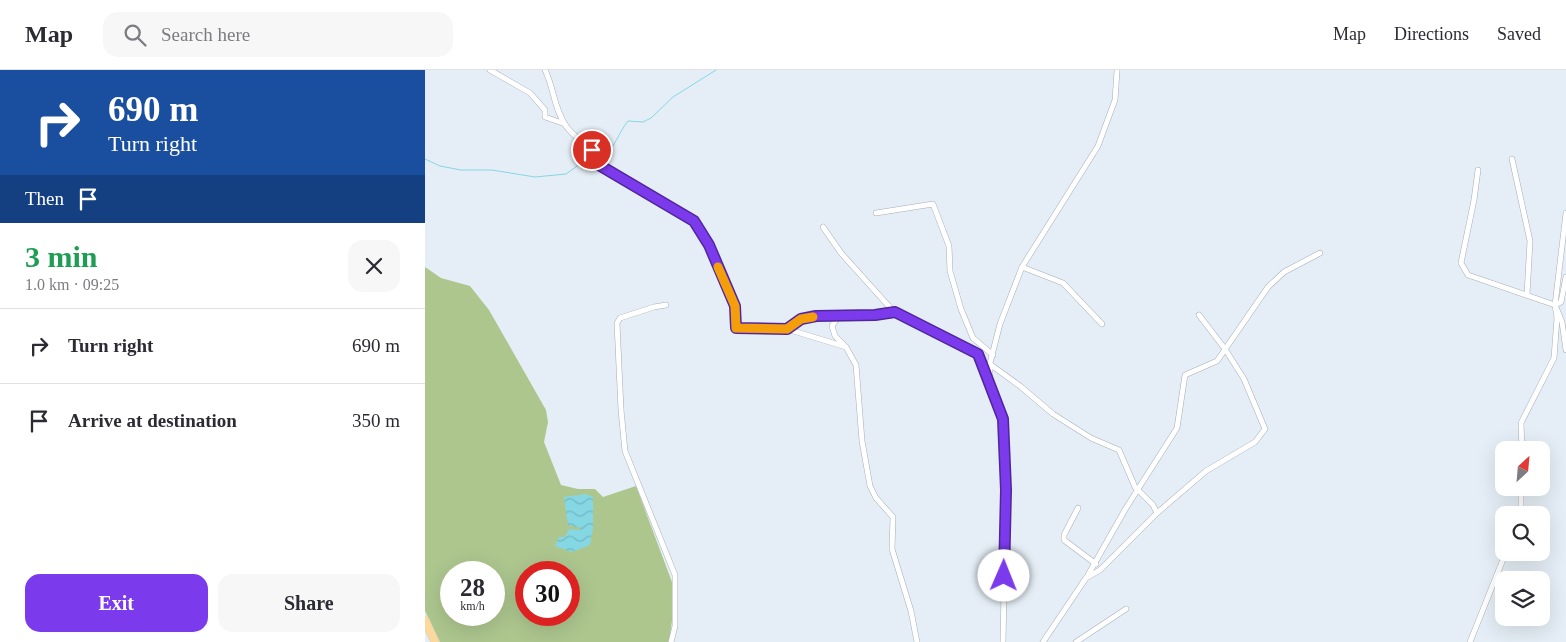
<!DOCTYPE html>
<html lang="en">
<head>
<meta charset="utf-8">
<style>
  body { margin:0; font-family:"Times New Roman",serif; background:#f7f7f7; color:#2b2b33; height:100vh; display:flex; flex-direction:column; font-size:19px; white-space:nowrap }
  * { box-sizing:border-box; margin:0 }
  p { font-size:16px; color:#7c7c81 }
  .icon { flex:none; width:28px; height:28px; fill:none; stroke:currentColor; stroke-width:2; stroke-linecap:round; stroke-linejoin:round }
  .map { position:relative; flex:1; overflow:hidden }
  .details { display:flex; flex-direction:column; background:#fff; width:425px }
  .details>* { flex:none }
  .banner { background:#1a4fa0; color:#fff; overflow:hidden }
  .needle { width:32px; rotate:26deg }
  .buttons { position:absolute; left:1070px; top:371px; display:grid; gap:10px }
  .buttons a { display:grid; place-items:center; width:55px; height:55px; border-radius:10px; background:#fff; box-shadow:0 5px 20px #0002; font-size:25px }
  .speed { position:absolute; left:15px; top:491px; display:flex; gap:10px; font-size:25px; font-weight:700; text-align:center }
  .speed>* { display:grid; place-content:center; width:65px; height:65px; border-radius:50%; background:#fff; box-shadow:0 5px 20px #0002; line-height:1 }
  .speed small { font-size:12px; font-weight:400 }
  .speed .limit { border:8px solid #d22; background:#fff; color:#111 }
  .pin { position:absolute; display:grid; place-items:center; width:42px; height:42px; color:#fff; margin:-21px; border:2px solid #fff; border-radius:50%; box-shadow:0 1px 5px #0007 }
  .me { position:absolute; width:55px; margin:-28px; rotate:1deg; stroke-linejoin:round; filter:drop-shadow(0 0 4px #0008) }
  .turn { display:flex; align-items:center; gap:18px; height:105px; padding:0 25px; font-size:22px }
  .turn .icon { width:65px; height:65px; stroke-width:2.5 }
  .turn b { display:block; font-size:35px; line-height:42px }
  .then { display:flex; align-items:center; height:48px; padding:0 25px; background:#0003; gap:10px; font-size:19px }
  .round { display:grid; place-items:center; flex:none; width:52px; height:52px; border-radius:15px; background:#f7f7f7 }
  .overview { display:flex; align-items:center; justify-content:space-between; height:85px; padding:0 25px }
  h1 { font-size:30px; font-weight:700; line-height:38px; color:#1e9e55 }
  .button { display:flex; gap:10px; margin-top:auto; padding:10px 25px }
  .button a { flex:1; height:58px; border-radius:15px; background:#7c3aed; color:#fff; font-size:20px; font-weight:700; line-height:58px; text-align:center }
  .button a+a { background:#f7f7f7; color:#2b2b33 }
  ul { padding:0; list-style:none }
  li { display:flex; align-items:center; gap:15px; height:75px; padding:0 25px; border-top:1px solid #e1e1e2 }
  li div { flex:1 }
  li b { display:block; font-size:19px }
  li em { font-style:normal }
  header { display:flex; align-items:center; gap:30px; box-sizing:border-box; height:70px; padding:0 25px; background:#fff; border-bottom:1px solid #e1e1e2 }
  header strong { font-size:24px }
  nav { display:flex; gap:28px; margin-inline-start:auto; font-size:18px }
  .search { width:350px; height:45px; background:#f7f7f7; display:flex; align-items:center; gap:12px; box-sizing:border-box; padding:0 18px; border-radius:15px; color:#7c7c81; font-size:19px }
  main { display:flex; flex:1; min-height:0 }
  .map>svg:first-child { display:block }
</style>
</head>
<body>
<header>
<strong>Map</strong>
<div class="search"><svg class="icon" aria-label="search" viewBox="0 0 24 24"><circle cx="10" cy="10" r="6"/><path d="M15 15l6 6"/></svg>Search here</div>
<nav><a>Map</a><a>Directions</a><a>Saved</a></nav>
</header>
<main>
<section class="details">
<div class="banner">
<div class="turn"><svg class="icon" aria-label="right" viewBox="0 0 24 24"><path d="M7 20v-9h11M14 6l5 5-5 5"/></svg><div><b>690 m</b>Turn right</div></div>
<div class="then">Then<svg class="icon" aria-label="arrive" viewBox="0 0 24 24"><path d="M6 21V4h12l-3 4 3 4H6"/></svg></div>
</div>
<div class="overview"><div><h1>3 min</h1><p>1.0 km · 09:25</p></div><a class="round"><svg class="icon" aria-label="close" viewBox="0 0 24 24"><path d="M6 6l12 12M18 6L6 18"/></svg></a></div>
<ul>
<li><svg class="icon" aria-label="right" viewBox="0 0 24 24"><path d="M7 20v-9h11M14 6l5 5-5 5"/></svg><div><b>Turn right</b></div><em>690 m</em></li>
<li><svg class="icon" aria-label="arrive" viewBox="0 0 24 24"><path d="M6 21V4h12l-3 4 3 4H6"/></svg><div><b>Arrive at destination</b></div><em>350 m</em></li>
</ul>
<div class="button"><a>Exit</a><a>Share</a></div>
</section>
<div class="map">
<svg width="1141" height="572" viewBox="0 0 1141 572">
  <defs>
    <pattern id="water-waves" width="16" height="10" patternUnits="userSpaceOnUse" patternTransform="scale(1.25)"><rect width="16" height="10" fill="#84d7e3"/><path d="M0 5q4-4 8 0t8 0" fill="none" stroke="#72b9c3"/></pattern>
  </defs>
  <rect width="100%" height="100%" fill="#e5eef6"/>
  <path fill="#adc68e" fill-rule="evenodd" d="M0 197 16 208 45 216 64 240 121 340 123 352 119 372 136 415 153 419H170L178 427 211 416 247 512V551L244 572H15L0 541ZM26 502H69V545H26ZM101 502H144V545H101Z"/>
  <polygon fill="url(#water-waves)" points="161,424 168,427 168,458 165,475 147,482 130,476 134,467 140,467 144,459 155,460 156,458 143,455 139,427"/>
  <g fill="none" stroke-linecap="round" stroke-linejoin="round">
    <g stroke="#84d7e3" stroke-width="1">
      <polyline points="0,89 15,96 36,100 67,100 110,107 141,104 155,94 171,93"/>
      <path d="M174 92C185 87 194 62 203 51L218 52 226 48 248 27 291 0"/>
    </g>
    <defs>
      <g id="minor">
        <polyline points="65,0 105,23 120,40 120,47 140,54"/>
        <path d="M120 0C129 18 129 39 141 56 151 70 169 77 174 95L269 151 284 175 310 236 311 258 362 259 421 277 431 295 437 371 445 416 451 428 468 447 467 479 486 541 492 572"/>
        <polyline points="1087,89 1105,171 1102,225"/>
        <polyline points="1053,100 1049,130 1036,193 1043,205 1130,235 1137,252 1141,280"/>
        <polyline points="451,143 508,134 524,176 525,201 536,239 548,268 568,285"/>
        <polyline points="398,157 416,183 470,243"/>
        <polyline points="597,197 638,213 677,254"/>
        <polyline points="241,235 229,237 195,248 192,253 196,340 200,381 250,505 250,556 246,572"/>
        <polyline points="1130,235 1136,232 1141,207"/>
        <polyline points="362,259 376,249 415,244"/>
        <polyline points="419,275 410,266 407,256 415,244 450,245 470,243 553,284 578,349 581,420 578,572"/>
        <polyline points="566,295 595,316 628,344 666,368 694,380 710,417 728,435 732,443"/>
        <polyline points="565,307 565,293 575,254 597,197 673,76 690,30 692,1"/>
        <polyline points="1097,380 1096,353 1129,288 1132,248 1130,235 1141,143"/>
        <polyline points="653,438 639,465 639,470 671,494"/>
        <polyline points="1096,445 1096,418"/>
        <polyline points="663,505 701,438 752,358 760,305 792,291 843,217 859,202 895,183"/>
        <polyline points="618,572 661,508 675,500 732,443 781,401 830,372 840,359 819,309 800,279 774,245"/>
        <polyline points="651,572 701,539"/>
        <polyline points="1045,572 1081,482"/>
      </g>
      <polyline id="primary" points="0,550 10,572"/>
    </defs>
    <use href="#minor" stroke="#a6aeb6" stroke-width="6"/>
    <use href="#primary" stroke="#cbcccd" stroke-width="9"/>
    <use href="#minor" stroke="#fff" stroke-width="5"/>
    <use href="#primary" stroke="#fbd99d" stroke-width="8"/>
  </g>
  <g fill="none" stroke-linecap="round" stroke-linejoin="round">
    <defs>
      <polyline id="route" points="167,80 174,95 269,151 284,175 310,236 311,258 362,259 376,249 391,246 450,245 470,242 553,284 578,349 581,420 579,506"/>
    </defs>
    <use href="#route" stroke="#51269a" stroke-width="12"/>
    <use href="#route" stroke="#7c3aed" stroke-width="9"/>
    <polyline stroke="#f59e0b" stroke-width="9" points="293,197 310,236 311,258 362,259 376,249 388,247"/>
  </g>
</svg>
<div class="buttons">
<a><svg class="needle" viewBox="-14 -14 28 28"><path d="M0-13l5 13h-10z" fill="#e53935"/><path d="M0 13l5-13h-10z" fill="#7c7c81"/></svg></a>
<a><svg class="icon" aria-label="search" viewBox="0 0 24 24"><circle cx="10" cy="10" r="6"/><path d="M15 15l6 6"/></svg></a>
<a><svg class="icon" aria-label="layers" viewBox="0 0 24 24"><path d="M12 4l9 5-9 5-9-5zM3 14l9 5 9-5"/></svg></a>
</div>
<div class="speed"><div>28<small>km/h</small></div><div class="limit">30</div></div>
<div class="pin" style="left:167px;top:80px;background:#d93025"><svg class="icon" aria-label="arrive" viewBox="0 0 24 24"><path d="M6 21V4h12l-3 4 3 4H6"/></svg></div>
<svg class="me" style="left:579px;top:506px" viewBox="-20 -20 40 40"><circle r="19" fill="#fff"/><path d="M0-13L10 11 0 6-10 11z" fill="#7c3aed"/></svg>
</div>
</main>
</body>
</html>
